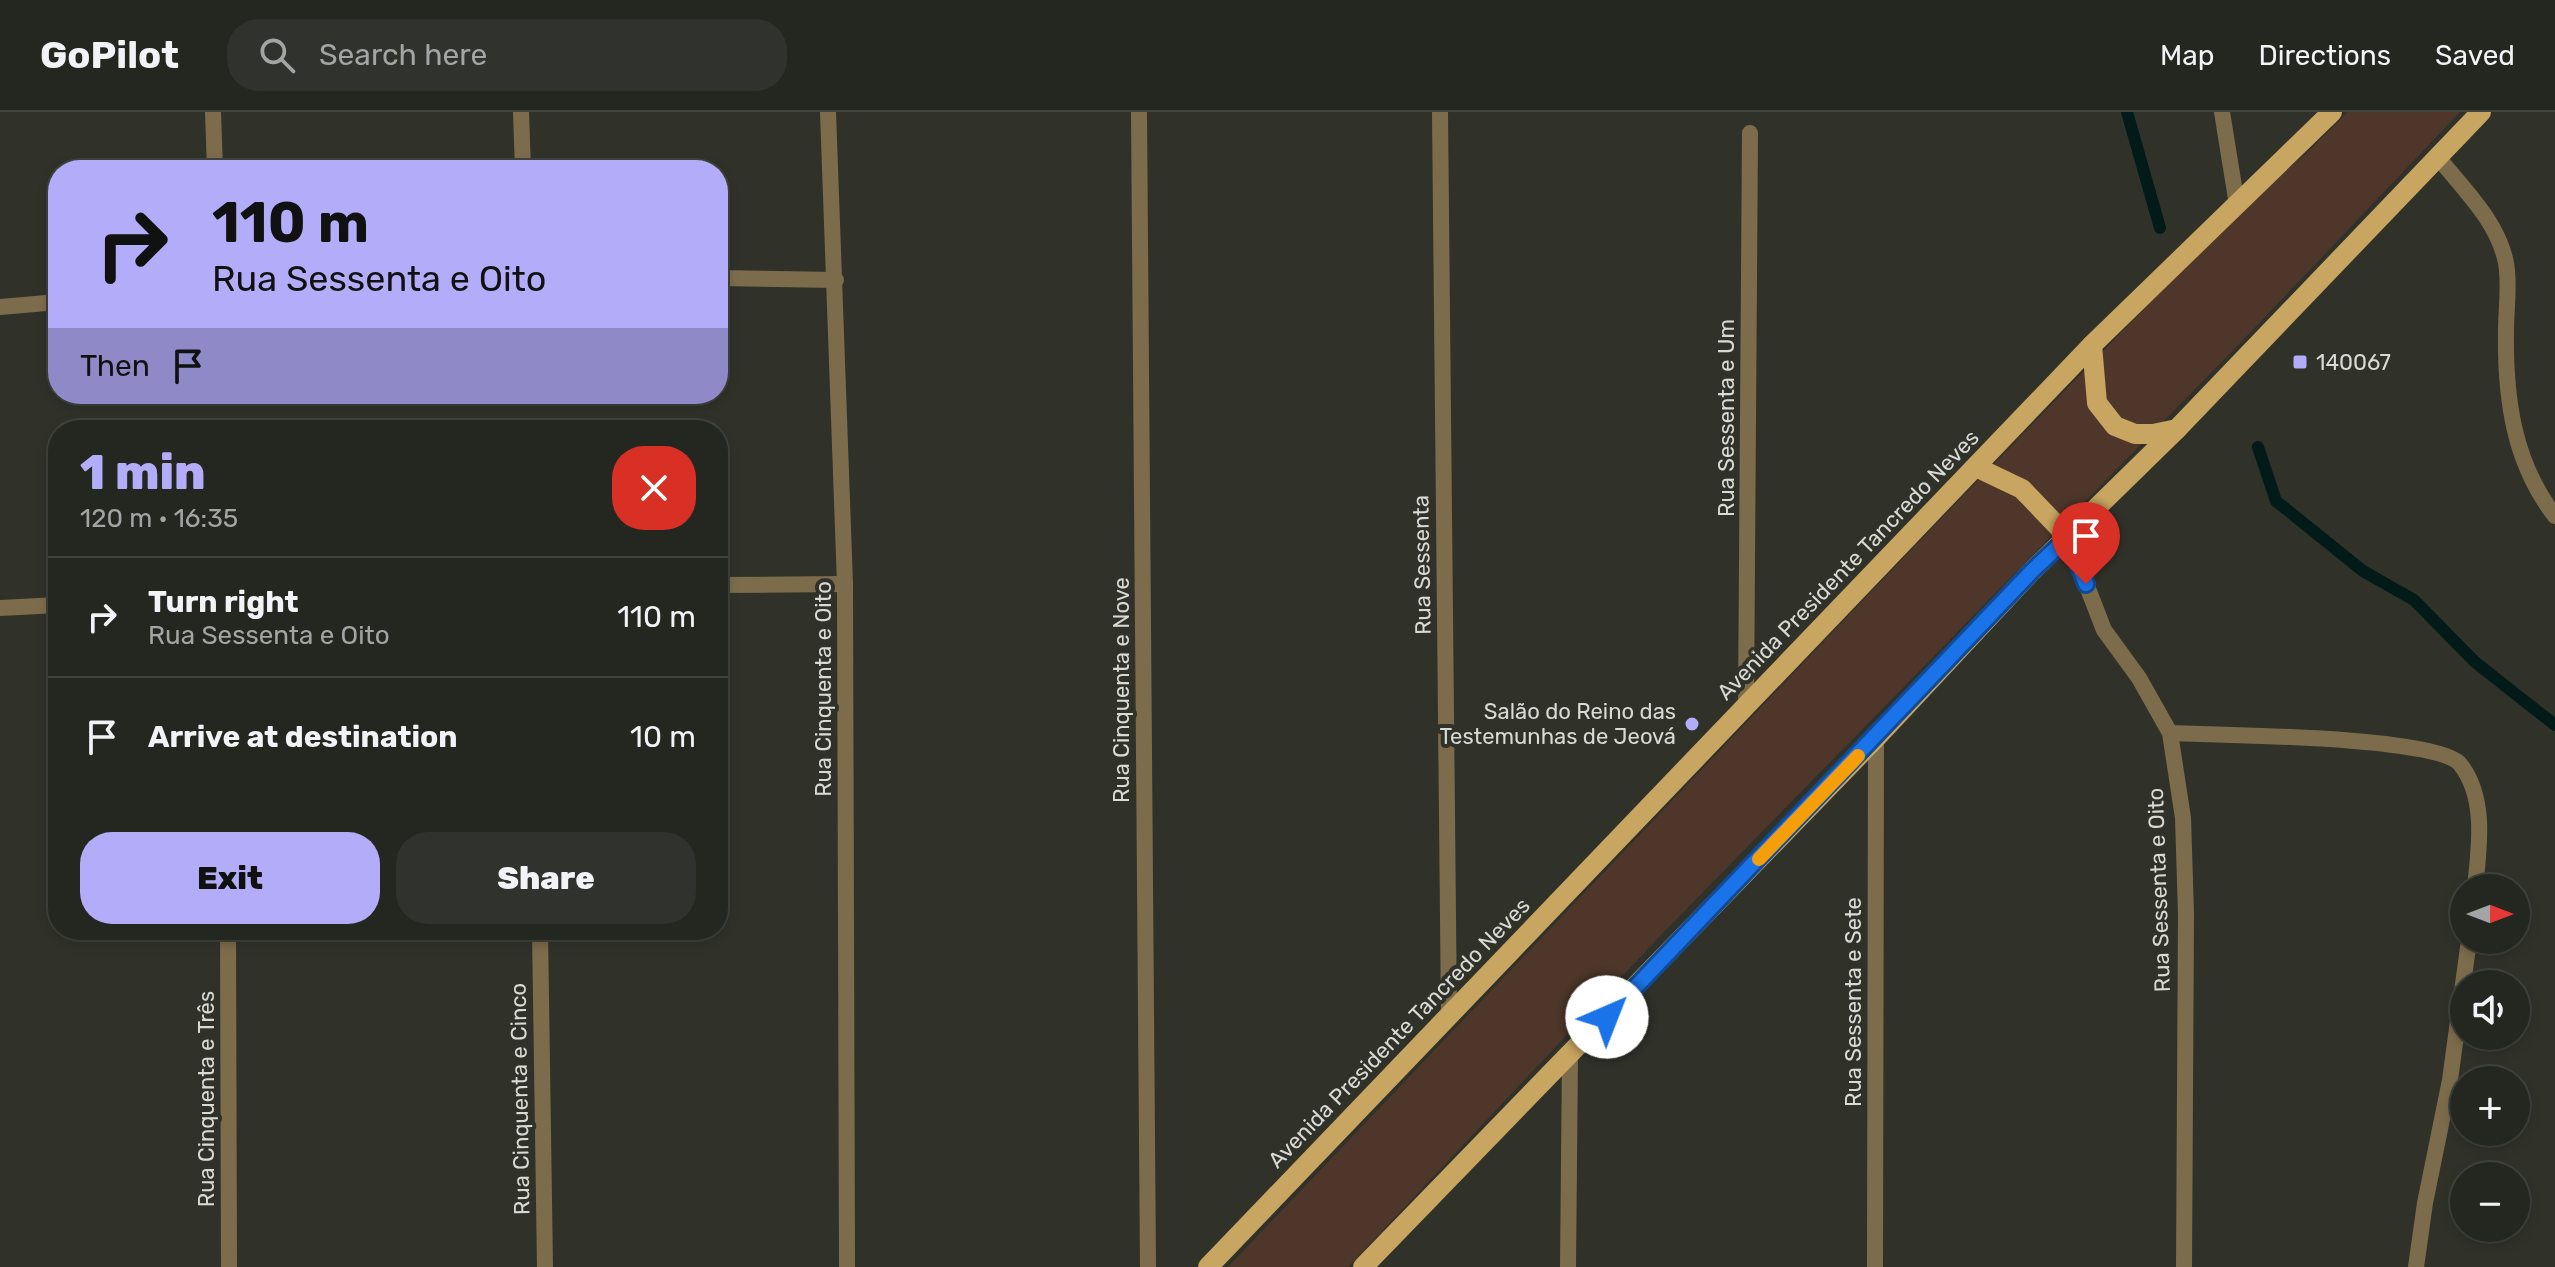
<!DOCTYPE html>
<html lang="en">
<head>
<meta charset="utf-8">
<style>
  body { margin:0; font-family:Rubik,sans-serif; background:#30322d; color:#f1f3f6; height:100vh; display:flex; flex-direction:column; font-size:30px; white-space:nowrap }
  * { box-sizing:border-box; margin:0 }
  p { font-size:26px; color:#a3a5a5 }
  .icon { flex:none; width:44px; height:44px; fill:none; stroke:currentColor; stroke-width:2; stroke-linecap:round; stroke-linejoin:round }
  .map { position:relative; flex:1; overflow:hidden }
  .panel { position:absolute; left:48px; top:308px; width:680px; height:520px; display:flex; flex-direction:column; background:#242620; border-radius:32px; box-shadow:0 4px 12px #0003,0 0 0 2px #41433e }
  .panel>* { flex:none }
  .hud { position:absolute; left:48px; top:48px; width:680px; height:244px; border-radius:32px; box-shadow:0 4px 12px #0003,0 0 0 2px #41433e; background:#b3adf9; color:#111; overflow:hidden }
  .needle { width:52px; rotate:90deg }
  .fabs { position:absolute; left:2450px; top:762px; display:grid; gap:16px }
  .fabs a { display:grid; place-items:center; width:80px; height:80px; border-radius:50%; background:#242620; box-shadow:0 4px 12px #0003,0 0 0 2px #41433e; font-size:40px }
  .pin { position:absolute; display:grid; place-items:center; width:68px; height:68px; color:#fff; margin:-82px -34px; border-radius:50% 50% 50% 0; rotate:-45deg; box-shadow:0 0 8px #0007 }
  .pin .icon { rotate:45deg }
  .me { position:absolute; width:88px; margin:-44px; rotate:44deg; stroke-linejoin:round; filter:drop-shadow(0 0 6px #0008) }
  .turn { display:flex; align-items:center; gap:28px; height:168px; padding:0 32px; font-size:36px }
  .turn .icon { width:104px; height:104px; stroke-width:2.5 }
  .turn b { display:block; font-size:56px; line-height:68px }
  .then { display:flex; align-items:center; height:76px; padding:0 32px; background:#0003; gap:16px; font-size:30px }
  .round { display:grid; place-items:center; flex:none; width:84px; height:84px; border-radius:32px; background:#30322d }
  .head { display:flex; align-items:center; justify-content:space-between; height:136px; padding:0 32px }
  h1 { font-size:48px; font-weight:800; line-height:60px; color:#b3adf9 }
  .action { display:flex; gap:16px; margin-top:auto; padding:16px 32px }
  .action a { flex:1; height:92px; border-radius:32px; background:#b3adf9; color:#111; font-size:32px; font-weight:800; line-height:92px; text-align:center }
  .action a+a { background:#30322d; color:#f1f3f6 }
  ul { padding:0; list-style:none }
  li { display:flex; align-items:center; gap:24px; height:120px; padding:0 32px; border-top:2px solid #41433e }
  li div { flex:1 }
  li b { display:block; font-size:30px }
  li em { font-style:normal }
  header { display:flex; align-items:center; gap:48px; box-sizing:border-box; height:112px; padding:0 40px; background:#242620; border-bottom:2px solid #41433e }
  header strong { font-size:38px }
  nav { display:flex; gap:44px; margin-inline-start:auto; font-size:28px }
  .search { width:560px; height:72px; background:#30322d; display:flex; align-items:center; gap:20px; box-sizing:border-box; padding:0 28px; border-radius:32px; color:#a3a5a5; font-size:30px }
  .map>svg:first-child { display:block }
</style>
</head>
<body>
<header>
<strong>GoPilot</strong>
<div class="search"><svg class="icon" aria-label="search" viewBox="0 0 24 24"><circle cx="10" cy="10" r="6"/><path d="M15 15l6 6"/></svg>Search here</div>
<nav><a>Map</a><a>Directions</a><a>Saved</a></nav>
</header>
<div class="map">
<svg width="2555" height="1155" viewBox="0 0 2555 1155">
  <rect width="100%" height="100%" fill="#30322a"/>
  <polygon fill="#4e372a" points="2348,0 2460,0 2243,228 1659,825 1348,1155 1228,1155 1905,444 2257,80 2305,43"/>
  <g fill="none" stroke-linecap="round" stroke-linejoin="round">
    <g stroke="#021b18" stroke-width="12">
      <polyline points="2127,0 2160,116"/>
      <polyline points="2258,335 2276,389 2363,459 2414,488 2475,550 2555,613"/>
    </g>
    <g stroke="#7d6c4c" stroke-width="16">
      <polyline points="213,0 215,58"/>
      <polyline points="521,0 523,58"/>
      <polyline points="828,0 845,472 847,1155"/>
      <polyline points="1139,0 1148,1155"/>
      <polyline points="1440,0 1449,905"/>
      <polyline points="2222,0 2237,93"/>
      <path d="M2437 44C2463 77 2498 109 2506 151 2510 172 2506 197 2506 219 2505 285 2513 350 2555 404"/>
      <polyline points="718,166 836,168"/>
      <polyline points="0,195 58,190"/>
      <polyline points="2068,425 2104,518 2139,566 2170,621 2183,706 2186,802 2184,1155"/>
      <polyline points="718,473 845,472"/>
      <polyline points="0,496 58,493"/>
      <polyline points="1746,592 1750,21"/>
      <path d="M2170 621C2216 623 2437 624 2460 652 2487 686 2479 736 2475 776"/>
      <polyline points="228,818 229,1155"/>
      <polyline points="540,818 545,1155"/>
      <polyline points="1568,1155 1570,943"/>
      <polyline points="1875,1155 1876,626"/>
      <polyline points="2416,1155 2425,1091 2450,968 2469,828"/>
    </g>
    <g stroke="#c8a560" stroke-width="20">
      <polyline points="2092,233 2097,291 2115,314 2135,322 2153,322 2177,317"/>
      <polyline points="1976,355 2022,377 2068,425"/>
      <polyline points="1208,1155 2092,233 2332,0"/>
      <polyline points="1363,1155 1876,626 2032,459 2177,317 2481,0"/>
    </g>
  </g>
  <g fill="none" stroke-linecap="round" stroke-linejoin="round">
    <defs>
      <polyline id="route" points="1607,905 2032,459 2068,425 2086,472"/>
    </defs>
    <use href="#route" stroke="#114b97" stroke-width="20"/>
    <use href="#route" stroke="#1a73e8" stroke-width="14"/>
    <polyline stroke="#f59e0b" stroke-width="14" points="1759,747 1858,644"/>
  </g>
  <g fill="#b3adf9" stroke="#30322a" stroke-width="3">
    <rect x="2292" y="242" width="16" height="16" rx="4"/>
    <circle cx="1692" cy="612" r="8"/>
  </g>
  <g text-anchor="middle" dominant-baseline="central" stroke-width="8" stroke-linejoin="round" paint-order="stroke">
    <g font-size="22" fill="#d9dad5" stroke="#30322a" text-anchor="start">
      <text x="2316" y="250">140067</text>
      <text x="1676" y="599" text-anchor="end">Salão do Reino das<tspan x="1676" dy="25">Testemunhas de Jeová</tspan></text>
    </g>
    <g font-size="22" fill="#d9dad5" stroke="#30322a">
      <text transform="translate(1726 306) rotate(-90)">Rua Sessenta e Um</text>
      <text transform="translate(1422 453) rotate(-91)">Rua Sessenta</text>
      <text transform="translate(1848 453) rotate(-46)">Avenida Presidente Tancredo Neves</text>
      <text transform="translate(823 577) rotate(-90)">Rua Cinquenta e Oito</text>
      <text transform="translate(1121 578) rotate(-90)">Rua Cinquenta e Nove</text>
      <text transform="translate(2159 778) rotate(-92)">Rua Sessenta e Oito</text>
      <text transform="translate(1853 890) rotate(-90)">Rua Sessenta e Sete</text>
      <text transform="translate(1399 921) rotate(-46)">Avenida Presidente Tancredo Neves</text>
      <text transform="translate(206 987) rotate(-90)">Rua Cinquenta e Três</text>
      <text transform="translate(520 987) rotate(-91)">Rua Cinquenta e Cinco</text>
    </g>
  </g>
</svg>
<div class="fabs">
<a><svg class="needle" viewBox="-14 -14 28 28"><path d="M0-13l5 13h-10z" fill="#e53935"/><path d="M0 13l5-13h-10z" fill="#a3a5a5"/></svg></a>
<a><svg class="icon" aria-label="sound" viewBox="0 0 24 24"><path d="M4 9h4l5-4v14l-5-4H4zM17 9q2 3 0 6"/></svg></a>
<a>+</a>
<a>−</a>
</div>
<div class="pin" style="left:2086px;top:472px;background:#d93025"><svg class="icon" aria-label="arrive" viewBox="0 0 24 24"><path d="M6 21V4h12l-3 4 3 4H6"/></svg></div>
<svg class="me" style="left:1607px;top:905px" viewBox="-20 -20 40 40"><circle r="19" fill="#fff"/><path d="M0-13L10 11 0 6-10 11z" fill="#1a73e8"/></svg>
<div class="hud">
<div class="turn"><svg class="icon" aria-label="right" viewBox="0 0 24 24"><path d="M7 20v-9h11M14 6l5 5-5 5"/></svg><div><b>110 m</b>Rua Sessenta e Oito</div></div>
<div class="then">Then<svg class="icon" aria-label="arrive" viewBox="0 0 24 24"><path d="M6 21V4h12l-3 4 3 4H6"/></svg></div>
</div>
<section class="panel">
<div class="head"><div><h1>1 min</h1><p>120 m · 16:35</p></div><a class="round" style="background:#d93025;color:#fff"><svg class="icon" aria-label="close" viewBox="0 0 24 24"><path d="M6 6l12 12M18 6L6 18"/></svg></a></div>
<ul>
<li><svg class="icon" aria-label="right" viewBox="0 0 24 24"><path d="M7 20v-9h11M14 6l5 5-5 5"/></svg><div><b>Turn right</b><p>Rua Sessenta e Oito</p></div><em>110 m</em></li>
<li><svg class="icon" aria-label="arrive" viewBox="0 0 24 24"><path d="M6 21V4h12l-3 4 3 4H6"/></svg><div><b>Arrive at destination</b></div><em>10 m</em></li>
</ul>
<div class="action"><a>Exit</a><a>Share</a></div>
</section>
</div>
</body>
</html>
